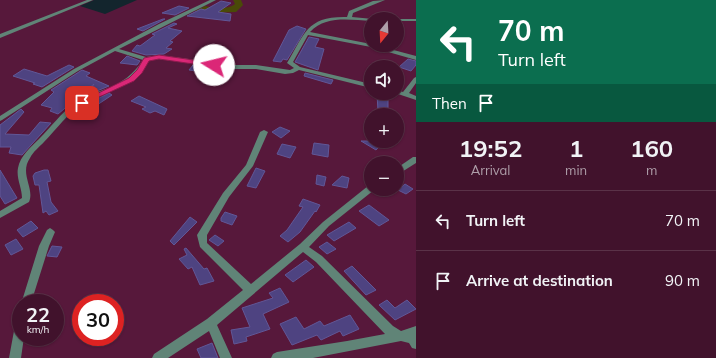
<!DOCTYPE html>
<html lang="en">
<head>
<meta charset="utf-8">
<style>
  body { margin:0; font-family:Mulish,sans-serif; background:#4c2038; color:#f1f3f6; height:100vh; display:flex; flex-direction:column; font-size:15px; white-space:nowrap }
  * { box-sizing:border-box; margin:0 }
  p { font-size:13px; color:#ae9ea9 }
  .icon { flex:none; width:22px; height:22px; fill:none; stroke:currentColor; stroke-width:2; stroke-linecap:round; stroke-linejoin:round }
  .map { position:relative; flex:1; overflow:hidden }
  .sheet { display:flex; flex-direction:column; background:#41122c; width:300px }
  .sheet>* { flex:none }
  .banner { background:#0b6e4f; color:#fff; overflow:hidden }
  .needle { width:26px; rotate:198deg }
  .buttons { position:absolute; left:364px; top:12px; display:grid; gap:8px }
  .buttons a { display:grid; place-items:center; width:40px; height:40px; border-radius:50%; background:#41122c; box-shadow:0 1px 3px #0004,0 0 0 1px #5a3248; font-size:20px }
  .speed { position:absolute; left:12px; top:294px; display:flex; gap:8px; font-size:20px; font-weight:700; text-align:center }
  .speed>* { display:grid; place-content:center; width:52px; height:52px; border-radius:50%; background:#41122c; box-shadow:0 1px 3px #0004,0 0 0 1px #5a3248; line-height:1 }
  .speed small { font-size:10px; font-weight:400 }
  .speed .limit { border:6px solid #d22; background:#fff; color:#111 }
  .pin { position:absolute; display:grid; place-items:center; width:34px; height:34px; color:#fff; margin:-17px; border-radius:8px; box-shadow:0 2px 6px #0006 }
  .me { position:absolute; width:44px; margin:-22px; rotate:279deg; stroke-linejoin:round; filter:drop-shadow(0 0 3px #0008) }
  .turn { display:flex; align-items:center; gap:14px; height:84px; padding:0 16px; font-size:18px }
  .turn .icon { width:52px; height:52px; stroke-width:2.5 }
  .turn b { display:block; font-size:28px; line-height:34px }
  .then { display:flex; align-items:center; height:38px; padding:0 16px; background:#0003; gap:8px; font-size:15px }
  .eta { display:flex; justify-content:space-evenly; align-items:center; height:68px; text-align:center }
  .eta b { font-size:24px; font-weight:700; line-height:28px }
  ul { padding:0; list-style:none }
  li { display:flex; align-items:center; gap:12px; height:60px; padding:0 16px; border-top:1px solid #5a3248 }
  li div { flex:1 }
  li b { display:block; font-size:15px }
  li em { font-style:normal }
  main { display:flex; flex:1; min-height:0 }
  .map>svg:first-child { display:block }
</style>
</head>
<body>
<main>
<div class="map">
<svg width="416" height="358" viewBox="0 0 416 358">
  <rect width="100%" height="100%" fill="#57183b"/>
  <path fill="#4a4a08" d="M233 0H241L243 5 236 12 205 13 195 11 205 6C214 8 227 10 235 4Z"/>
  <polygon fill="#13252d" points="94,0 137,0 105,14 80,6"/>
  <g fill="#4e4381" stroke="#615797">
    <polygon points="221,1 231,3 218,12 231,14 230,21 187,16 201,9 205,10"/>
    <polygon points="179,6 189,8 175,15 162,13"/>
    <polygon points="163,19 165,19 143,31 137,29"/>
    <polygon points="174,23 177,24 168,28 182,31 170,41 173,42 166,48 172,49 164,54 146,55 132,51 137,45 140,46 155,35 152,34"/>
    <polygon points="297,26 306,29 287,60 283,59 281,62 273,61 289,30"/>
    <polygon points="309,37 319,39 315,47 324,49 318,70 295,62"/>
    <polygon points="201,54 221,58 227,59 225,62 198,59"/>
    <polygon points="127,56 140,61 137,65 120,63"/>
    <polygon points="408,59 416,61 416,65 411,71 399,67"/>
    <polygon points="69,65 74,67 42,87 33,84 35,83 13,76 24,69 47,76"/>
    <polygon points="193,65 221,69 218,74 189,70"/>
    <polygon points="82,70 90,73 86,76 109,86 87,95 94,84 58,114 50,111 52,108 41,105 54,92 51,90"/>
    <polygon points="305,73 333,80 331,84 304,76"/>
    <polygon points="109,93 112,95 91,109 83,106"/>
    <polygon points="382,93 390,95 388,99 388,113 378,111 377,94 380,95"/>
    <polygon points="139,96 167,109 164,115 155,111 150,113 142,109 146,107 131,101"/>
    <polygon points="21,109 24,112 5,134 29,135 40,122 51,123 22,155 9,153 11,147 0,147 0,125"/>
    <polygon points="280,127 290,131 281,138 272,132"/>
    <polygon points="361,141 384,141 376,150"/>
    <polygon points="314,143 329,145 328,157 312,154"/>
    <polygon points="282,144 296,147 290,158 277,154"/>
    <polygon points="256,168 265,171 256,188 247,186"/>
    <polygon points="0,170 17,198 5,204 0,196"/>
    <polygon points="44,170 48,170 51,181 47,182 51,202 58,211 49,215 46,211 43,213 39,185 35,185 33,176 35,173"/>
    <polygon points="317,175 326,177 324,186 316,184"/>
    <polygon points="342,176 349,178 347,188 332,185"/>
    <polygon points="405,184 413,189 406,194 398,190"/>
    <polygon points="303,199 320,205 316,212 315,211 300,232 288,242 280,236 287,230 303,207 299,206"/>
    <polygon points="369,205 389,220 379,226 359,211"/>
    <polygon points="225,212 237,216 232,225 221,221 221,218"/>
    <polygon points="190,217 197,222 174,245 170,241"/>
    <polygon points="31,221 38,228 23,237 17,230"/>
    <polygon points="349,222 356,228 334,241 327,235"/>
    <polygon points="215,235 224,241 218,246 209,240"/>
    <polygon points="16,239 23,249 11,255 5,245"/>
    <polygon points="327,242 336,249 327,254 319,247"/>
    <polygon points="52,246 62,247 57,257 47,256"/>
    <polygon points="186,248 204,269 207,268 214,281 200,285 192,267 188,269 179,259 187,255 184,249"/>
    <polygon points="306,260 314,267 293,282 285,275"/>
    <polygon points="352,266 376,290 366,295 344,271"/>
    <polygon points="280,288 289,302 263,314 270,329 246,337 247,341 234,344 231,330 250,327 242,308 273,298 269,293"/>
    <polygon points="387,300 395,308 407,300 416,309 395,320 379,305"/>
    <polygon points="350,315 359,329 343,336 340,331 321,340 317,335 292,345 280,324 296,317 304,329 320,321 324,326"/>
    <polygon points="212,343 218,358 201,358 197,349"/>
  </g>
  <g fill="none" stroke-linecap="round" stroke-linejoin="round">
    <g fill="#608477" fill-rule="evenodd">
      <polygon points="87,0 93,0 0,38 0,34"/>
      <path d="M210 0H216L119 49 146 57 159 55 233 65H256L290 70 294 68 287 63C305 33 307 16 347 17L349 11 373 1 385 0 353 13 352 17 373 19H371V21C350 20 326 15 310 32L371 44 416 56V60L371 47 308 35 293 62 300 67 371 84V88L299 70 293 73 285 74 256 69H233L159 59 148 60C128 92 112 87 84 104 67 113 57 129 44 142 39 147 33 152 30 158 19 174 35 188 29 202L0 218V211L22 198C22 188 16 178 18 168 20 156 31 147 39 139 51 127 61 113 74 104 101 86 122 91 143 60L115 51 78 71 2 120 0 121V116L74 69 159 24Z"/>
      <polygon points="395,19 416,19 416,21 397,21 397,19"/>
      <polygon points="416,77 416,83 409,93 416,96 416,100 395,93 397,93 397,90 403,92 414,78"/>
      <polygon points="264,130 268,132 253,166 229,197 207,235 207,243 251,284 300,244 323,222 368,186 371,185 371,189 374,189 374,190 329,226 309,247 322,256 393,326 401,331 416,326 416,349 412,348 409,343 401,341 313,358 271,358 273,354 277,352 347,341 385,334 316,262 303,252 217,325 232,358 220,358 209,331 168,358 152,358 154,354 207,319 243,290 200,247 197,235 223,193 246,165 260,132"/>
      <polygon points="413,157 416,157 416,163 397,175 397,168"/>
      <polygon points="50,228 53,230 55,232 49,246 31,303 21,304 39,246 47,230"/>
      <polygon points="21,315 21,337 24,337 21,358 9,358 16,320 17,316"/>
    </g>
  </g>
  <polygon fill="#db2777" stroke="#8e194d" points="159,55 214,63 217,65 214,67 159,59 149,61 142,73 134,81 84,104 82,105 78,103 129,78 137,70 144,58"/>
</svg>
<div class="buttons">
<a><svg class="needle" viewBox="-14 -14 28 28"><path d="M0-13l5 13h-10z" fill="#e53935"/><path d="M0 13l5-13h-10z" fill="#ae9ea9"/></svg></a>
<a><svg class="icon" aria-label="sound" viewBox="0 0 24 24"><path d="M4 9h4l5-4v14l-5-4H4zM17 9q2 3 0 6"/></svg></a>
<a>+</a>
<a>−</a>
</div>
<div class="speed"><div>22<small>km/h</small></div><div class="limit">30</div></div>
<div class="pin" style="left:82px;top:103px;background:#d93025"><svg class="icon" aria-label="arrive" viewBox="0 0 24 24"><path d="M6 21V4h12l-3 4 3 4H6"/></svg></div>
<svg class="me" style="left:214px;top:65px" viewBox="-20 -20 40 40"><circle r="19" fill="#fff"/><path d="M0-13L10 11 0 6-10 11z" fill="#db2777"/></svg>
</div>
<section class="sheet">
<div class="banner">
<div class="turn"><svg class="icon" aria-label="left" viewBox="0 0 24 24"><path d="M17 20v-9H6M10 6l-5 5 5 5"/></svg><div><b>70 m</b>Turn left</div></div>
<div class="then">Then<svg class="icon" aria-label="arrive" viewBox="0 0 24 24"><path d="M6 21V4h12l-3 4 3 4H6"/></svg></div>
</div>
<div class="eta">
<div><b>19:52</b><p>Arrival</p></div>
<div><b>1</b><p>min</p></div>
<div><b>160</b><p>m</p></div>
</div>
<ul>
<li><svg class="icon" aria-label="left" viewBox="0 0 24 24"><path d="M17 20v-9H6M10 6l-5 5 5 5"/></svg><div><b>Turn left</b></div><em>70 m</em></li>
<li><svg class="icon" aria-label="arrive" viewBox="0 0 24 24"><path d="M6 21V4h12l-3 4 3 4H6"/></svg><div><b>Arrive at destination</b></div><em>90 m</em></li>
</ul>
</section>
</main>
</body>
</html>
